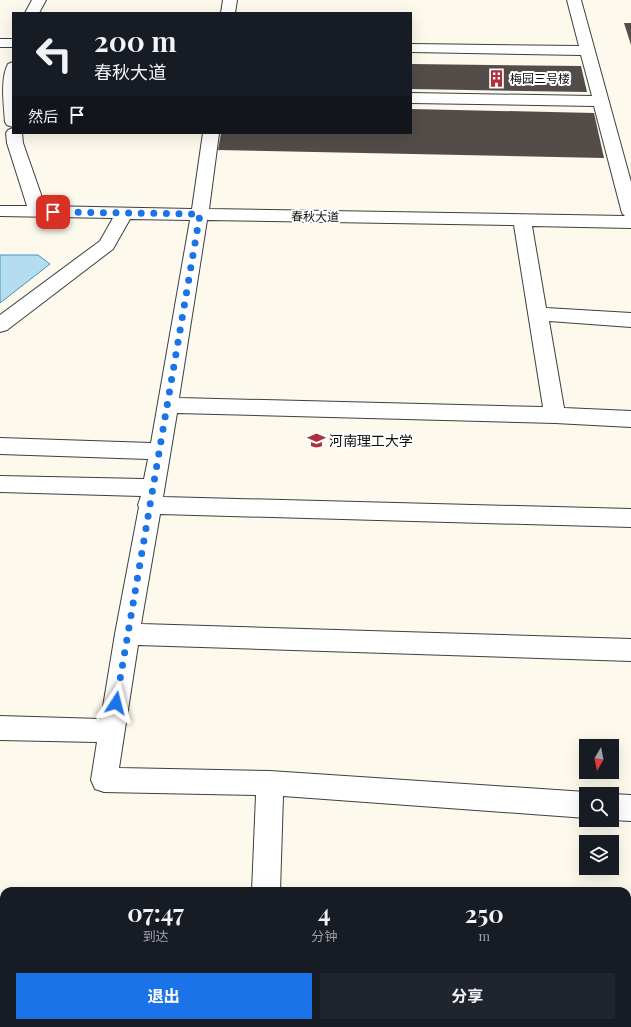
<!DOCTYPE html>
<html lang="zh">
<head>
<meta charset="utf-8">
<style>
  body { margin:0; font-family:"Playfair Display","Noto Sans SC",serif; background:#20242c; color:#f1f3f6; height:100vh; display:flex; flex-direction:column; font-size:15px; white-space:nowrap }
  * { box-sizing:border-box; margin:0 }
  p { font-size:13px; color:#9ea1a6 }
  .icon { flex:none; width:22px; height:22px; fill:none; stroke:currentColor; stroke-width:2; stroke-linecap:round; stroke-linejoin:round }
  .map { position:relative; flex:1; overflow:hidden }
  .sheet { position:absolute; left:0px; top:887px; width:631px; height:140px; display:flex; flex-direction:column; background:#171b24; border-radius:12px 12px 0 0; box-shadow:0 4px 16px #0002 }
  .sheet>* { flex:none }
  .hud { position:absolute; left:12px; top:12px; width:400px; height:122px; border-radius:0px; box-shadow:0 4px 16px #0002; background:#171b24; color:#f1f3f6; overflow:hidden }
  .needle { width:26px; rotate:190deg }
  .buttons { position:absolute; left:579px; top:739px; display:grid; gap:8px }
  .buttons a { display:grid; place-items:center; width:40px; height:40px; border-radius:0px; background:#171b24; box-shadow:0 4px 16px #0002; font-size:20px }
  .pin { position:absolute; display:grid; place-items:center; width:34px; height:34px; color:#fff; margin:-17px; border-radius:8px; box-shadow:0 2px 6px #0006 }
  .me { position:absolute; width:44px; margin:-22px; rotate:9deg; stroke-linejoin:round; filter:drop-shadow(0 0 3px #0008) }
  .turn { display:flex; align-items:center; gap:14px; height:84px; padding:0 16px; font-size:18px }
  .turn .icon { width:52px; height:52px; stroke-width:2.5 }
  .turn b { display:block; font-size:28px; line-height:34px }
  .then { display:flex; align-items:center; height:38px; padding:0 16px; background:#0003; gap:8px; font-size:15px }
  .eta { display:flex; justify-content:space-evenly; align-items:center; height:68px; text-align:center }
  .eta b { font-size:24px; font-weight:700; line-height:28px }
  .primary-button { display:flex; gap:8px; margin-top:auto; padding:8px 16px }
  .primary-button a { flex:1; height:46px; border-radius:0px; background:#1a73e8; color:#fff; font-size:16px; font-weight:700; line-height:46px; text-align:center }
  .primary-button a+a { background:#20242c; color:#f1f3f6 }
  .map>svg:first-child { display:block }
</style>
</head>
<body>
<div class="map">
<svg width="631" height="1027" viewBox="0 0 631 1027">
  <rect width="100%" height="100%" fill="#fdf9ec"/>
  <polygon fill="#b5ddf0" stroke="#4494c0" points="0,255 38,255 50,264 0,303"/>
  <g fill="#534c49">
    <polygon points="624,23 631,23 631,45"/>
    <polygon points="411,64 581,66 587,92 411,89"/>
    <polygon points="411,109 594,113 604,158 218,150 221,133 411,133"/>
  </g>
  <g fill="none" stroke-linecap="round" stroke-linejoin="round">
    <defs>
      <g id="minor">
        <polygon points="32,0 46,0 39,13 25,13"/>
        <polygon points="223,0 237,0 235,13 221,13"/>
        <path d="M567 0H581L631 182V228L532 226 546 308 631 313V327L549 321 564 408 631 411V427L555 423 177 413 163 497 631 509V527L160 514 141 624 631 639V661L138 645 119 768 270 771 586 792 591 794H586V818L283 796 280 891H252L256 795 104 792 95 789 91 780 97 742 0 740V716L101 719 115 634 139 507 138 505 141 496 0 492V476L144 479 148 459 0 454V438L151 443 190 220 130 219 113 249 7 330 0 332V315L100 241 113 218 0 216V206H27L7 143 6 133 8 130 13 128V133H22L23 143 45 206 192 209 203 133H219L209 209 625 216 622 213 594 106 411 103V93L592 96 581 55 411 52V44L579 46ZM207 220 514 225 543 407 179 398Z"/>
        <rect x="0" y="39" width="13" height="8"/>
        <path d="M13 62V127L7 125 5 122C4 105 0 79 8 64Z"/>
        <polygon points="612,794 631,795 631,821 612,820"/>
        <rect x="247" y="1023" width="30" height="4"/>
      </g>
    </defs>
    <use href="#minor" stroke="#3f3f3f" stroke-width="2"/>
    <use href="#minor" fill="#fff" fill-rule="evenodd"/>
  </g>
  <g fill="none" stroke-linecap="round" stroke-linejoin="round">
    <polyline stroke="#1a73e8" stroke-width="7" stroke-dasharray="0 12.6" points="53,212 200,214 116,703"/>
  </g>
  <defs>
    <symbol id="building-bare" viewBox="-9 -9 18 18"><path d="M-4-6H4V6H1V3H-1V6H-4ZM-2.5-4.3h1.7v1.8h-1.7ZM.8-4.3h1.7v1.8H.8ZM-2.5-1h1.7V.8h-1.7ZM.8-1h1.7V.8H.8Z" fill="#ae313d" stroke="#fff" stroke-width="2.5" paint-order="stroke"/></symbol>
    <symbol id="university-bare" viewBox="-9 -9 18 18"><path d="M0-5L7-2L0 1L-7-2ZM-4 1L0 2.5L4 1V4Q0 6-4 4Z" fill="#ae313d" stroke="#fff" stroke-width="2.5" paint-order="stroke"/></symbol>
  </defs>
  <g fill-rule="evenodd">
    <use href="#building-bare" x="484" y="66" width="25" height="25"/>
    <use href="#university-bare" x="304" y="428" width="25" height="25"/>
  </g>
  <g text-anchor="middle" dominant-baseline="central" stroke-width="4" stroke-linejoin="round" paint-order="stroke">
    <g font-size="12" fill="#0c0c0c" stroke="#fff" text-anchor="start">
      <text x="510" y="78">梅园三号楼</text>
    </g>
    <g font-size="12" fill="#0c0c0c" stroke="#fff">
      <text transform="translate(315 216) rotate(1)">春秋大道</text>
    </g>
    <g font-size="14" fill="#0c0c0c" stroke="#fff" text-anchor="start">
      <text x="329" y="440">河南理工大学</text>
    </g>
  </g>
</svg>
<div class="buttons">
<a><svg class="needle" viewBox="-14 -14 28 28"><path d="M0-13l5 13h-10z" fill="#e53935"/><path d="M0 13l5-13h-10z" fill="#9ea1a6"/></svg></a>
<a><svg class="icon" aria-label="search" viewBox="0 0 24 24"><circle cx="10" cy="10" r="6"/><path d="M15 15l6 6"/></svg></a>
<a><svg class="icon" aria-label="layers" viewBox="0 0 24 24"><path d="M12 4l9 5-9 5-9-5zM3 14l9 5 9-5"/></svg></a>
</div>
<div class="pin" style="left:53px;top:212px;background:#d93025"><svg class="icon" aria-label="arrive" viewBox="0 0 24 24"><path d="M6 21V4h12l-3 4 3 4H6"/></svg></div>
<svg class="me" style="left:116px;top:703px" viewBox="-20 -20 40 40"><path d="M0-17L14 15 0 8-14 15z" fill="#1a73e8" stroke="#fff" stroke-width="4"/></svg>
<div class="hud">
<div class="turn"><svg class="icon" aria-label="left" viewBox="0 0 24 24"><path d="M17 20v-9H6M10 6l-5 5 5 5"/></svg><div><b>200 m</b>春秋大道</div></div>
<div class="then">然后<svg class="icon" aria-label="arrive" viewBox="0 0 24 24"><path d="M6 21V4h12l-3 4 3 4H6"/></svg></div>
</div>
<section class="sheet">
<div class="eta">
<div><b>07:47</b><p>到达</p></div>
<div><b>4</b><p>分钟</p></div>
<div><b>250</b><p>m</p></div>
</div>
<div class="primary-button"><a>退出</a><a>分享</a></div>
</section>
</div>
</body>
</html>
